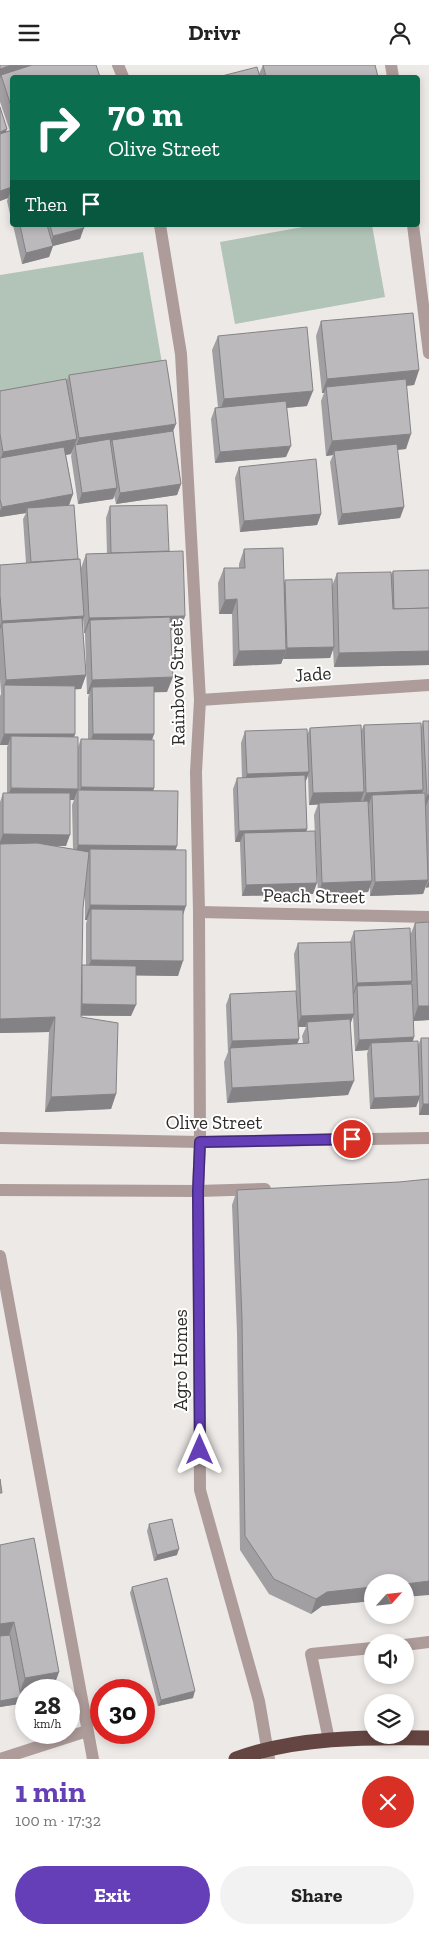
<!DOCTYPE html>
<html lang="en">
<head>
<meta charset="utf-8">
<style>
  body { margin:0; font-family:"Zilla Slab",serif; background:#f2f2f2; color:#222; height:100vh; display:flex; flex-direction:column; font-size:19px; white-space:nowrap }
  * { box-sizing:border-box; margin:0 }
  p { font-size:16px; color:#767676 }
  .icon { flex:none; width:28px; height:28px; fill:none; stroke:currentColor; stroke-width:2; stroke-linecap:round; stroke-linejoin:round }
  .map { position:relative; height:1694px; overflow:hidden }
  .side { display:flex; flex-direction:column; background:#fff; flex:1 }
  .side>* { flex:none }
  .hud { position:absolute; left:10px; top:10px; width:410px; height:152px; border-radius:5px; box-shadow:0 2px 8px #0003; background:#0b6e4f; color:#fff; overflow:hidden }
  .needle { width:32px; rotate:63deg }
  .controls { position:absolute; left:364px; top:1509px; display:grid; gap:10px }
  .controls a { display:grid; place-items:center; width:50px; height:50px; border-radius:50%; background:#fff; box-shadow:0 2px 8px #0003; font-size:25px }
  .speed { position:absolute; left:15px; top:1614px; display:flex; gap:10px; font-size:25px; font-weight:700; text-align:center }
  .speed>* { display:grid; place-content:center; width:65px; height:65px; border-radius:50%; background:#fff; box-shadow:0 2px 8px #0003; line-height:1 }
  .speed small { font-size:12px; font-weight:400 }
  .speed .limit { border:8px solid #d22; background:#fff; color:#111 }
  .pin { position:absolute; display:grid; place-items:center; width:42px; height:42px; color:#fff; margin:-21px; border:2px solid #fff; border-radius:50%; box-shadow:0 1px 5px #0007 }
  .me { position:absolute; width:55px; margin:-28px; rotate:0deg; stroke-linejoin:round; filter:drop-shadow(0 0 4px #0008) }
  .turn { display:flex; align-items:center; gap:18px; height:105px; padding:0 15px; font-size:22px }
  .turn .icon { width:65px; height:65px; stroke-width:2.5 }
  .turn b { display:block; font-size:35px; line-height:42px }
  .then { display:flex; align-items:center; height:48px; padding:0 15px; background:#0003; gap:10px; font-size:19px }
  .round { display:grid; place-items:center; flex:none; width:52px; height:52px; border-radius:26px; background:#f2f2f2 }
  .headline { display:flex; align-items:center; justify-content:space-between; height:85px; padding:0 15px }
  h1 { font-size:30px; font-weight:800; line-height:38px; color:#653fb7 }
  .action { display:flex; gap:10px; margin-top:auto; padding:10px 15px }
  .action a { flex:1; height:58px; border-radius:30px; background:#653fb7; color:#fff; font-size:20px; font-weight:800; line-height:58px; text-align:center }
  .action a+a { background:#f2f2f2; color:#222 }
  header { display:flex; justify-content:space-between; align-items:center; height:65px; padding:0 15px; background:#fff; font-size:22px; font-weight:800 }
  .map>svg:first-child { display:block }
</style>
</head>
<body>
<header><svg class="icon" aria-label="menu" viewBox="0 0 24 24"><path d="M4 6h16M4 12h16M4 18h16"/></svg>Drivr<svg class="icon" aria-label="person" viewBox="0 0 24 24"><circle cx="12" cy="8" r="4"/><path d="M4 21q1-7 8-7t8 7"/></svg></header>
<div class="map">
<svg width="429" height="1694" viewBox="0 0 429 1694">
  <rect width="100%" height="100%" fill="#ede9e7"/>
  <g fill="#b1c4b7">
    <polygon points="314,160 372,160 385,232 235,259 220,177"/>
    <polygon points="143,187 163,304 0,330 0,210"/>
  </g>
  <g fill="none" stroke-linecap="round" stroke-linejoin="round">
    <g stroke="#ad9c99" stroke-width="12">
      <polyline points="118,0 123,12"/>
      <polyline points="391,0 393,12"/>
      <polyline points="160,160 181,289 200,635 196,707 199,847 200,1077 198,1126 200,1425 259,1636 269,1694"/>
      <polyline points="413,160 429,288"/>
      <polyline points="200,635 429,620"/>
      <polyline points="199,847 429,852"/>
      <polyline points="0,1073 200,1077 429,1073"/>
      <polyline points="0,1125 198,1126 265,1124"/>
      <polyline points="0,1191 93,1694"/>
      <polyline points="405,1580 429,1577"/>
      <polyline points="329,1675 311,1589 372,1583"/>
      <polyline points="0,1694 87,1666"/>
    </g>
    <path stroke="#654541" stroke-width="15" d="M236 1694C295 1672 366 1672 429 1673"/>
  </g>
  <g fill="#a29fa3" fill-rule="evenodd">
    <polygon points="0,0 12,12 12,158 7,136 8,133 0,136 0,42 6,67 10,66 0,37"/>
    <polygon points="263,0 375,0 378,12 218,12 259,9"/>
    <polygon points="13,160 83,160 80,174 53,181 49,192 22,199"/>
    <polygon points="321,256 419,305 414,320 406,321 406,384 397,385 404,442 400,453 338,460 330,397 333,390 326,391 321,336 324,328 322,328 316,271"/>
    <polygon points="218,271 307,341 287,343 286,392 215,398 211,354 215,343 218,342 212,285"/>
    <path d="M69 310 173 367 181 419 177 430 116 439 114 430 113 434 78 439 71 391 73 384 71 389 66 390 73 429 69 440 62 441 81 503 86 489 107 488 106 453 110 441 169 486 185 551 180 565H171L167 627H154V669L152 675 154 723 153 726 176 785 183 848 178 911 136 910 131 951H81V952L116 1029 111 1044 45 1047 49 967 0 968V737L3 728H7V682L8 680H0V631L1 629 0 614V500L26 498 23 454 26 448 0 452V326L66 317ZM83 554 84 568H85V569L87 629H89L88 633V674H81L78 682 74 672 75 669V624H81L86 610 82 557ZM77 727 72 740 73 784 52 781H66L70 735H74ZM85 829V855H87L86 859V900H82L83 843Z"/>
    <polygon points="239,402 321,449 317,460 240,467 235,413"/>
    <polygon points="244,484 284,517 332,521 337,508 391,510 393,506 429,600 334,602 333,584 330,593 283,594 281,599 233,601 232,549 219,549 218,518 224,503 239,503 239,499"/>
    <polygon points="423,656 429,656 429,822 426,823 426,820 423,829 370,831 370,822 368,827 318,829 314,750 318,739 309,740 308,711 305,718 307,764 306,766 313,829 242,831 240,779 240,777 235,777 233,724 237,713 242,713 241,678 245,666 307,670 310,663 361,666 364,660 421,663"/>
    <path d="M429 857V955L414 956V972L413 976 418 981 421 973H429V1050H419V1035L416 1042 370 1044 367 989 368 985 355 986 353 951 350 960 348 1030 227 1038 224 997 228 987 226 940 230 929 296 926 294 889 298 878 350 877 354 866 411 868 415 858ZM298 962H306L302 971 303 978 297 979 299 974Z"/>
    <polygon points="399,1117 372,1518 372,1536 322,1541 311,1549 269,1529 240,1485 237,1268 232,1140 237,1125"/>
    <polygon points="149,1459 177,1490 154,1496 147,1466"/>
    <polygon points="0,1480 59,1607 53,1623 21,1629 19,1639 0,1642"/>
    <polygon points="132,1522 193,1633 158,1641 130,1528"/>
  </g>
  <g fill="#848284">
    <polygon points="11,0 49,0 1,10 0,14 0,4"/>
    <polygon points="7,64 3,75 0,76 0,67"/>
    <polygon points="12,122 12,130 11,125 8,133 0,136 0,126"/>
    <polygon points="84,163 80,174 49,182 53,171"/>
    <polygon points="53,181 49,192 22,199 26,188"/>
    <polygon points="419,305 414,320 327,328 326,322 324,328 322,328 327,314"/>
    <polygon points="313,326 307,341 219,349 224,334"/>
    <polygon points="176,359 170,374 112,375 109,383 75,384 79,373"/>
    <polygon points="411,369 406,384 335,390 334,386 333,390 326,391 332,376"/>
    <polygon points="77,374 71,389 0,401 0,396 3,387"/>
    <polygon points="291,381 286,392 215,398 220,387"/>
    <polygon points="181,419 177,430 116,439 120,428"/>
    <polygon points="117,423 113,434 78,439 82,428"/>
    <polygon points="73,429 69,440 28,447 27,443 26,448 0,452 0,446 2,442"/>
    <polygon points="404,442 400,453 338,460 342,449"/>
    <polygon points="321,449 317,460 240,467 244,456"/>
    <polygon points="237,534 232,549 219,549 225,535"/>
    <polygon points="84,551 79,565 2,558 0,565 0,561 2,556"/>
    <polygon points="185,551 180,565 90,567 90,555 85,568 84,568 89,553"/>
    <polygon points="334,582 330,593 283,594 287,583"/>
    <polygon points="286,585 281,599 233,601 239,586"/>
    <polygon points="429,586 429,600 334,602 339,588"/>
    <polygon points="86,610 81,624 4,629 4,621 6,615"/>
    <polygon points="173,612 167,627 92,629 92,622 89,629 87,629 92,615"/>
    <polygon points="4,669 75,669 71,680 11,671 8,680 0,680"/>
    <polygon points="93,669 154,669 150,680 89,681"/>
    <polygon points="309,707 305,718 243,721 247,709"/>
    <polygon points="81,722 154,723 150,734 78,731"/>
    <polygon points="11,723 78,724 74,735 7,734"/>
    <polygon points="423,725 419,736 372,730 369,739 362,739 366,728"/>
    <polygon points="364,727 360,738 309,740 313,728"/>
    <polygon points="427,730 429,730 429,741 429,733 426,741 422,741"/>
    <polygon points="307,764 303,775 244,768 240,777 235,777 239,766"/>
    <polygon points="3,769 70,770 66,781 0,780 0,777"/>
    <polygon points="78,780 177,781 172,796 90,784 86,795 73,795"/>
    <polygon points="428,815 423,829 370,831 375,817"/>
    <polygon points="429,815 429,822 426,823"/>
    <polygon points="372,816 368,827 318,829 322,818"/>
    <polygon points="317,818 313,829 242,831 246,820"/>
    <polygon points="90,840 186,841 181,856 91,844 87,855 85,855"/>
    <polygon points="91,895 183,896 178,911 86,910"/>
    <polygon points="412,916 408,927 357,921 354,929 353,929 357,918"/>
    <polygon points="82,939 136,940 131,951 78,950"/>
    <polygon points="418,941 429,941 429,955 413,956"/>
    <polygon points="354,949 350,960 307,957 306,962 297,962 301,951"/>
    <polygon points="55,952 49,967 0,968 0,954"/>
    <polygon points="414,972 410,983 371,978 368,985 355,986 359,975"/>
    <polygon points="299,974 295,985 230,983 232,976"/>
    <polygon points="354,1016 348,1030 227,1038 232,1023"/>
    <polygon points="116,1029 111,1044 45,1047 51,1032"/>
    <polygon points="420,1031 416,1042 370,1044 374,1033"/>
    <polygon points="423,1039 429,1039 429,1050 419,1050"/>
    <polygon points="179,1484 177,1490 154,1496 157,1490"/>
    <polygon points="429,1516 429,1530 405,1532 405,1519"/>
    <polygon points="372,1522 372,1536 322,1541 311,1549 316,1534 327,1527"/>
    <polygon points="14,1557 8,1573 0,1574 0,1559"/>
    <polygon points="59,1607 53,1623 42,1625 26,1625 26,1628 19,1629 25,1613"/>
    <polygon points="195,1626 193,1633 158,1641 161,1635"/>
    <polygon points="21,1632 19,1639 0,1642 0,1636"/>
  </g>
  <g fill="#bcb9bd" stroke="#848284">
    <polygon points="0,0 11,0 0,4"/>
    <polygon points="32,0 96,0 100,12 12,12 12,44 1,10"/>
    <polygon points="263,0 375,0 378,12 266,12"/>
    <polygon points="257,2 260,12 218,12"/>
    <polygon points="0,42 7,64 0,67"/>
    <polygon points="12,65 12,122 0,126 0,69"/>
    <polygon points="20,160 47,160 53,181 26,188"/>
    <polygon points="50,160 83,160 84,163 53,171"/>
    <polygon points="413,248 419,305 327,314 321,256"/>
    <polygon points="307,262 313,326 224,334 218,271"/>
    <polygon points="166,295 176,359 79,373 69,310"/>
    <polygon points="66,314 77,374 3,387 0,369 0,326"/>
    <polygon points="406,314 411,369 332,376 326,322"/>
    <polygon points="286,336 291,381 220,387 215,343"/>
    <polygon points="173,366 181,419 120,428 112,375"/>
    <polygon points="110,374 117,423 82,428 75,380"/>
    <polygon points="397,379 404,442 342,449 334,386"/>
    <polygon points="64,382 73,429 2,442 0,434 0,393"/>
    <polygon points="316,394 321,449 244,456 239,402"/>
    <polygon points="74,440 78,494 31,497 27,443"/>
    <polygon points="167,440 169,486 111,488 110,441"/>
    <polygon points="283,483 286,585 239,586 237,534 225,535 224,503 245,503 244,484"/>
    <polygon points="183,486 185,551 89,553 86,489"/>
    <polygon points="80,494 84,551 2,556 0,530 0,500"/>
    <polygon points="429,505 429,543 394,544 393,506"/>
    <polygon points="391,507 393,544 429,543 429,586 339,588 337,508"/>
    <polygon points="332,514 334,582 287,583 285,515"/>
    <polygon points="170,552 173,612 92,615 90,555"/>
    <polygon points="82,553 86,610 6,615 2,558"/>
    <polygon points="4,620 75,621 75,669 4,669"/>
    <polygon points="154,621 154,669 93,669 92,622"/>
    <polygon points="423,656 429,656 429,730 427,730"/>
    <polygon points="421,658 423,725 366,728 364,660"/>
    <polygon points="361,660 364,727 313,728 310,663"/>
    <polygon points="307,664 309,707 247,709 245,666"/>
    <polygon points="11,671 78,672 78,724 11,723"/>
    <polygon points="81,674 154,675 154,723 81,722"/>
    <polygon points="305,710 307,764 239,766 237,713"/>
    <polygon points="78,725 178,726 177,781 78,780"/>
    <polygon points="3,728 70,728 70,770 3,769"/>
    <polygon points="425,728 428,815 375,817 372,730"/>
    <polygon points="368,736 372,816 322,818 319,738"/>
    <polygon points="315,766 317,818 246,820 244,768"/>
    <polygon points="37,778 89,787 83,843 81,952 118,958 116,1029 51,1032 55,952 0,954 0,779"/>
    <polygon points="90,784 186,785 186,841 90,840"/>
    <polygon points="91,844 183,845 183,896 91,895"/>
    <polygon points="429,857 429,941 418,941 415,858"/>
    <polygon points="410,863 412,916 357,918 354,866"/>
    <polygon points="351,877 354,949 301,951 298,878"/>
    <polygon points="82,900 136,901 136,940 82,939"/>
    <polygon points="412,919 414,972 359,975 357,921"/>
    <polygon points="296,926 299,974 232,976 230,929"/>
    <polygon points="350,954 354,1016 232,1023 230,983 309,978 307,957"/>
    <polygon points="421,973 429,973 429,1039 423,1039"/>
    <polygon points="418,976 420,1031 374,1033 371,978"/>
    <polygon points="429,1114 429,1516 405,1519 405,1518 372,1518 372,1522 327,1527 316,1534 274,1514 245,1471 242,1254 237,1125 399,1117"/>
    <polygon points="0,1414 2,1428 0,1428"/>
    <polygon points="172,1454 179,1484 157,1490 149,1459"/>
    <polygon points="34,1473 59,1607 25,1613 14,1557 0,1559 0,1480"/>
    <polygon points="167,1513 195,1626 161,1635 132,1522"/>
    <polygon points="10,1570 21,1632 0,1636 0,1571"/>
  </g>
  <g fill="none" stroke-linecap="round" stroke-linejoin="round">
    <defs>
      <polyline id="route" points="200,1385 198,1126 200,1077 352,1074"/>
    </defs>
    <use href="#route" stroke="#422977" stroke-width="12"/>
    <use href="#route" stroke="#653fb7" stroke-width="9"/>
  </g>
  <g text-anchor="middle" dominant-baseline="central" stroke-width="4" stroke-linejoin="round" paint-order="stroke">
    <g font-size="19" fill="#2d2c2b" stroke="#fff">
      <text transform="translate(313 609) rotate(-4)">Jade</text>
      <text transform="translate(177 618) rotate(-91)">Rainbow Street</text>
      <text transform="translate(314 831) rotate(1)">Peach Street</text>
      <text x="214" y="1057">Olive Street</text>
      <text transform="translate(180 1295) rotate(-90)">Agro Homes</text>
    </g>
  </g>
</svg>
<div class="controls">
<a><svg class="needle" viewBox="-14 -14 28 28"><path d="M0-13l5 13h-10z" fill="#e53935"/><path d="M0 13l5-13h-10z" fill="#767676"/></svg></a>
<a><svg class="icon" aria-label="sound" viewBox="0 0 24 24"><path d="M4 9h4l5-4v14l-5-4H4zM17 9q2 3 0 6"/></svg></a>
<a><svg class="icon" aria-label="layers" viewBox="0 0 24 24"><path d="M12 4l9 5-9 5-9-5zM3 14l9 5 9-5"/></svg></a>
</div>
<div class="speed"><div>28<small>km/h</small></div><div class="limit">30</div></div>
<div class="pin" style="left:352px;top:1074px;background:#d93025"><svg class="icon" aria-label="arrive" viewBox="0 0 24 24"><path d="M6 21V4h12l-3 4 3 4H6"/></svg></div>
<svg class="me" style="left:200px;top:1385px" viewBox="-20 -20 40 40"><path d="M0-17L14 15 0 8-14 15z" fill="#653fb7" stroke="#fff" stroke-width="4"/></svg>
<div class="hud">
<div class="turn"><svg class="icon" aria-label="right" viewBox="0 0 24 24"><path d="M7 20v-9h11M14 6l5 5-5 5"/></svg><div><b>70 m</b>Olive Street</div></div>
<div class="then">Then<svg class="icon" aria-label="arrive" viewBox="0 0 24 24"><path d="M6 21V4h12l-3 4 3 4H6"/></svg></div>
</div>
</div>
<section class="side">
<div class="headline"><div><h1>1 min</h1><p>100 m · 17:32</p></div><a class="round" style="background:#d93025;color:#fff"><svg class="icon" aria-label="close" viewBox="0 0 24 24"><path d="M6 6l12 12M18 6L6 18"/></svg></a></div>
<div class="action"><a>Exit</a><a>Share</a></div>
</section>
</body>
</html>
